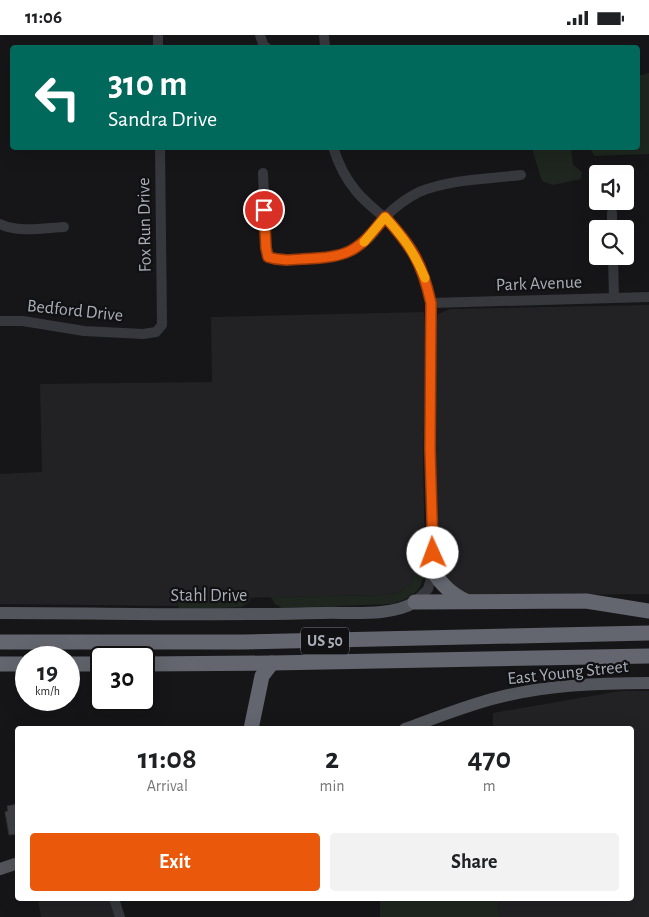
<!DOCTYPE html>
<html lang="en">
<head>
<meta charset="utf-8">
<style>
  body { margin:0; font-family:"Alegreya Sans",sans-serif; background:#f2f2f2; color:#202124; height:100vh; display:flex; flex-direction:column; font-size:19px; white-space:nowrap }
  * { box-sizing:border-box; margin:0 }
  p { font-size:16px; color:#757577 }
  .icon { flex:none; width:28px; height:28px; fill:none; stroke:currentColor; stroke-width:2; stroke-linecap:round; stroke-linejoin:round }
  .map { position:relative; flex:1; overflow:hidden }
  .panel { position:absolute; left:15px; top:691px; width:619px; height:175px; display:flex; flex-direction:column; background:#fff; border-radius:5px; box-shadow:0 5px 20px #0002 }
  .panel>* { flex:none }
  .top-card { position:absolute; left:10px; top:10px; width:630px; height:105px; border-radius:5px; box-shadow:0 5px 20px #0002; background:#00695c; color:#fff; overflow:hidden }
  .buttons { position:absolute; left:589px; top:130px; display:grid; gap:10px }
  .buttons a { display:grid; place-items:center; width:45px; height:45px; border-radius:5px; background:#fff; box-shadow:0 5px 20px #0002; font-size:25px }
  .speed { position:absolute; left:15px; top:611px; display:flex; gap:10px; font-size:25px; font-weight:700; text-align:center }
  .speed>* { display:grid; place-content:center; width:65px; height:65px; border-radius:50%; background:#fff; box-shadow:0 5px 20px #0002; line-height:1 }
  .speed small { font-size:12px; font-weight:400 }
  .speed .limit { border:2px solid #111; border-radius:8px; background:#fff; color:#111 }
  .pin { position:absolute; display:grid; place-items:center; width:42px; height:42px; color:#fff; margin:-21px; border:2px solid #fff; border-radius:50%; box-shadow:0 1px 5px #0007 }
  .me { position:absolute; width:55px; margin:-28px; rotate:358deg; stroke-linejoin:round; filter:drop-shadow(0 0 4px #0008) }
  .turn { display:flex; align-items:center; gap:18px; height:105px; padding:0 15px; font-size:22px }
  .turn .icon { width:65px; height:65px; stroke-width:2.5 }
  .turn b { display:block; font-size:35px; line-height:42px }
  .eta { display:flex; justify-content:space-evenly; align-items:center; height:85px; text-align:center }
  .eta b { font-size:30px; font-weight:700; line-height:35px }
  .action { display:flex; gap:10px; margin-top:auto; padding:10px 15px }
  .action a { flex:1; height:58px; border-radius:5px; background:#ea580c; color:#fff; font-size:20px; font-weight:700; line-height:58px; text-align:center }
  .action a+a { background:#f2f2f2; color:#202124 }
  .status { display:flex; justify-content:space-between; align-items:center; height:35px; padding:0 25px; background:#fff; direction:ltr }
  .status svg { height:14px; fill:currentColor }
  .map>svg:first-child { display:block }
</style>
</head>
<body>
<div class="status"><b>11:06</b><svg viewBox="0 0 49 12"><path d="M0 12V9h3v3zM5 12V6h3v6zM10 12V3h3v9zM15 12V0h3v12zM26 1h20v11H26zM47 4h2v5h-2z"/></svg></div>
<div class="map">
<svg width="649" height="882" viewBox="0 0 649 882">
  <rect width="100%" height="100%" fill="#161618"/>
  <g fill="#222225">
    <polygon points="649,270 649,559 468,561 456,557 441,537 440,529 433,391 436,286 438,279 450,274"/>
    <polygon points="424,277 426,308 423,428 425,518 416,522 415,534 410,549 398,558 380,560 178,564 177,571 0,569 0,439 42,437 40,349 212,347 211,282"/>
    <polygon points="620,656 649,656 649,882 499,882 498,864 631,864 631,694 493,694 493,678"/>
    <polygon points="38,864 109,864 115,882 41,882"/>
  </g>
  <g fill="#1e261f">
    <polygon points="649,38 649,119 594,121 590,113 638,112 638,41"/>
    <polygon points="536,113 577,113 571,116 573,130 582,137 581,144 553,150 542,146 532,114"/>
    <path d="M425 518C424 549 424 559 392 569L282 573 275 569 271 562 380 560 398 558 410 549 415 534 416 522Z"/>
    <polygon points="251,563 248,568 242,572 179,575 177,564"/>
    <polygon points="380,864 498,864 499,882 380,882"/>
  </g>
  <polygon fill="#404145" stroke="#303034" points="18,769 18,799 9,800 5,777 8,776 7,771"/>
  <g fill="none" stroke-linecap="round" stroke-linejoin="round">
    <g stroke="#37383d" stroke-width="10">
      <polyline points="158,0 158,12"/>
      <polyline points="260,0 264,12 266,12"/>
      <polyline points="324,0 325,12"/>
      <path d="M333 112C338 128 346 144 356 156 369 172 389 184 403 202 419 221 425 244 431 268L430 414 433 536 428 554 415 567"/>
      <path d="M263 138 266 213 268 222C280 227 293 225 306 224 329 223 352 220 369 203 375 197 379 188 385 182 395 172 407 163 419 157 451 144 487 144 521 140"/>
      <polyline points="612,178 612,194"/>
      <path d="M0 189C18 198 44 193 64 192"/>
      <polyline points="613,221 614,263"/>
      <polyline points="431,268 649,262"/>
      <polyline points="0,286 23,286 84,296 143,299 156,297 162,290 160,112"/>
      <polyline points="114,864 120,882"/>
    </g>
    <g stroke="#53555c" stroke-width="12">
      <path d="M0 578C107 578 215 581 322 578 350 577 391 582 415 567"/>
      <path d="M405 694C435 683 465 671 496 663 546 650 598 648 649 648"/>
      <polyline points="0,834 18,828"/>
    </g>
    <g stroke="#63666e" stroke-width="15">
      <path d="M433 536C442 550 451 559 466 566"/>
      <polyline points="415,567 586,566 649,576"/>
      <polyline points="0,607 243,607 649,598"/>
      <polyline points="0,629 26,629"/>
      <polyline points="69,629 101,629"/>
      <polyline points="144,629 272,628 649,621"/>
      <polyline points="251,694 262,641 272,628"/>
    </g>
  </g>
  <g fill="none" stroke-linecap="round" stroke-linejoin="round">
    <defs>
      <path id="route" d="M264 175 266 213 268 222C280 226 290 225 303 224 348 222 357 218 385 182 413 213 422 228 431 268L430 414 433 518"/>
    </defs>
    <use href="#route" stroke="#983908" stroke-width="12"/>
    <use href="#route" stroke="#ea580c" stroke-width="9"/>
    <path stroke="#f59e0b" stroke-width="9" d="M364 207 385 182C404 203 414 217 425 243"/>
  </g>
  <g text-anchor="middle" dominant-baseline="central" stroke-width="4.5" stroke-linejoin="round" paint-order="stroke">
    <rect fill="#111113" stroke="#7b7e86" stroke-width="1" x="301" y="592.5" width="48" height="27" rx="4"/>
    <g font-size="16" font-weight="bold" fill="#a8adb8">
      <text x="325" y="606">US 50</text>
    </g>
    <g font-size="18" fill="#a8adb8" stroke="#111113">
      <text transform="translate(145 190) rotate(-91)">Fox Run Drive</text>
      <text transform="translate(539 249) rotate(-2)">Park Avenue</text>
      <text transform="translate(75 276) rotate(6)">Bedford Drive</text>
      <text x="209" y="561">Stahl Drive</text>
      <text transform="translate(568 638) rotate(-6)">East Young Street</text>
    </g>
  </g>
</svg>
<div class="buttons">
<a><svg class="icon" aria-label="sound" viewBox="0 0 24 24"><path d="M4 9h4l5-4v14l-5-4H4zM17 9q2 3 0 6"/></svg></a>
<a><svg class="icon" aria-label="search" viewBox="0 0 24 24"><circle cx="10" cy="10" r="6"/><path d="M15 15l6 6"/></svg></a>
</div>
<div class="speed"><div>19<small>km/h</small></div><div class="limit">30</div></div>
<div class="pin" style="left:264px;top:175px;background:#d93025"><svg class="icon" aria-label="arrive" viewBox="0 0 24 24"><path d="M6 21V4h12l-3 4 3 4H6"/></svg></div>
<svg class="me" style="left:433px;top:518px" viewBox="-20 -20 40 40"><circle r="19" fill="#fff"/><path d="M0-13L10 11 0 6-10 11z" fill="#ea580c"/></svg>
<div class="top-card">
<div class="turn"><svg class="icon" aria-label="left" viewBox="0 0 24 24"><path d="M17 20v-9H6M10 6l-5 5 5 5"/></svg><div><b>310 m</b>Sandra Drive</div></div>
</div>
<section class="panel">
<div class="eta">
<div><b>11:08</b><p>Arrival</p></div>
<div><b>2</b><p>min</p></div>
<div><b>470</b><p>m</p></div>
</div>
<div class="action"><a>Exit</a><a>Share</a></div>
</section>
</div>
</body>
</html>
